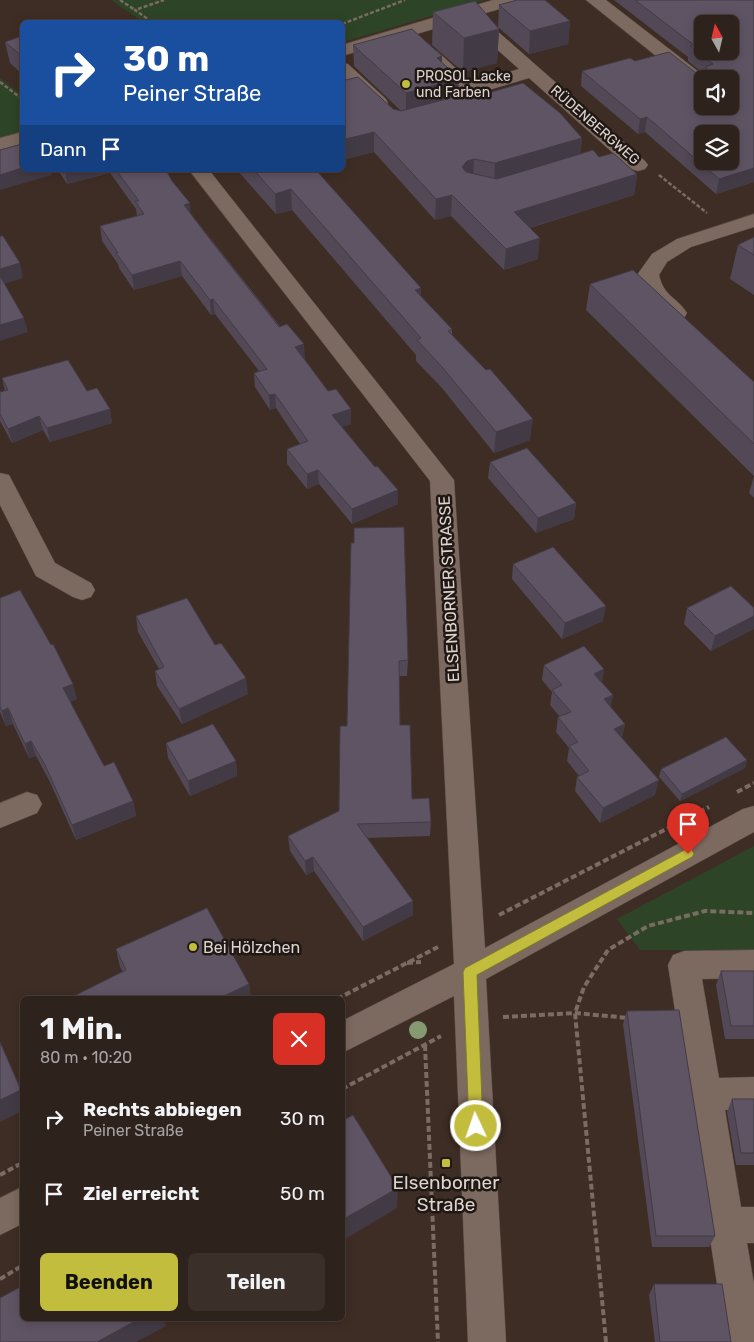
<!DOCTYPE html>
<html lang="de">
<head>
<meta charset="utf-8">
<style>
  body { margin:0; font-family:Rubik,sans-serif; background:#3a2f29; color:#f1f3f6; height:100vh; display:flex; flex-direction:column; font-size:19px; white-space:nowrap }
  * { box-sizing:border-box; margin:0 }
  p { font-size:16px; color:#a7a4a3 }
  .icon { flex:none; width:28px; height:28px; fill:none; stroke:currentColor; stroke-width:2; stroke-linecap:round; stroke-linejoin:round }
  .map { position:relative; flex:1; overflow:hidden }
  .details { position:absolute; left:20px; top:996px; width:325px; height:325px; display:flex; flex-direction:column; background:#2e221c; border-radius:8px; box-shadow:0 2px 12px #0003,0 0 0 1px #493f3b }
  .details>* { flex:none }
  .hud { position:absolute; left:20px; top:20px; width:325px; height:152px; border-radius:8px; box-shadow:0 2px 12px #0003,0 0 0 1px #493f3b; background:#1a4fa0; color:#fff; overflow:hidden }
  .needle { width:32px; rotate:352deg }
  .controls { position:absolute; left:694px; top:15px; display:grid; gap:10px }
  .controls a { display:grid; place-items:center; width:45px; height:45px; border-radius:8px; background:#2e221c; box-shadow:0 2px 12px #0003,0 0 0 1px #493f3b; font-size:25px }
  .pin { position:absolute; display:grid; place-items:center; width:42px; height:42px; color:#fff; margin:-51px -21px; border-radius:50% 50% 50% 0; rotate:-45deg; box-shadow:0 0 5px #0007 }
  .pin .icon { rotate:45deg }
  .me { position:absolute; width:55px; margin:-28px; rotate:357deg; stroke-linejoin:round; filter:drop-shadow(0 0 4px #0008) }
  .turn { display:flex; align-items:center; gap:18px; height:105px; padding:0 20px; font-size:22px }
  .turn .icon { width:65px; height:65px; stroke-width:2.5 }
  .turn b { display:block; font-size:35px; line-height:42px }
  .then { display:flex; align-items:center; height:48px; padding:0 20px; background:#0003; gap:10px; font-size:19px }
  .round { display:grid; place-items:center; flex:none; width:52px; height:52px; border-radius:8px; background:#3a2f29 }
  .head { display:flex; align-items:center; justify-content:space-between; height:85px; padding:0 20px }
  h1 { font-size:30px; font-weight:700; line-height:38px }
  .action { display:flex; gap:10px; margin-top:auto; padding:10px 20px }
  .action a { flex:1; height:58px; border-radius:8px; background:#c3bd3e; color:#111; font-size:20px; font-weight:700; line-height:58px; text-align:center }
  .action a+a { background:#3a2f29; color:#f1f3f6 }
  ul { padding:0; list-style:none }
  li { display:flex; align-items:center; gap:15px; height:75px; padding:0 20px }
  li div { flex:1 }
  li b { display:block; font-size:19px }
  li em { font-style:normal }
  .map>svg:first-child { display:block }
</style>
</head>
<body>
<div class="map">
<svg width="754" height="1342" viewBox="0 0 754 1342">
  <rect width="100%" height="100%" fill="#3e2d25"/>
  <g fill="#2d4526">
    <polygon points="111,0 485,0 343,42 342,22 143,22"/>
    <polygon points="0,78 22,95 22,131 0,137"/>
    <polygon points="754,846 754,950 640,950 617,919"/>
  </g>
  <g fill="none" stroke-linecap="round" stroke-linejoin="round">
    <defs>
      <g id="minor">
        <polygon points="493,0 520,0 517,4 479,15 645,161 648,165 645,169 638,171 631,169 529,78 482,92 490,101 488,105 456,114 449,112 447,108 449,104 468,99 425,59 422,55 425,51 431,50 437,51 472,83 519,69 464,20 342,56 342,45"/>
        <polygon points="586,0 606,0 708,79 702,79 702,88 695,87"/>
        <polygon points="342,63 348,64 386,99 388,103 386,107 379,109 372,107 342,79"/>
        <polygon points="22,132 22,144 0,150 0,138"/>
        <polygon points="189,170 209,170 454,480 485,948 743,809 754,806 754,832 486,979 506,1342 468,1342 454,996 342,1053 342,1021 454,964 430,481"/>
        <path d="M754 214V227L691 247 667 262 659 275C664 297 676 296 687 313L684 318 676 320 668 318 644 296 641 291 637 275 652 254 677 239Z"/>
        <polygon points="0,473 9,475 55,563 91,583 95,590 91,597 82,600 73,597 36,576 0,505"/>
        <polygon points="27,792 37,795 42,804 37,813 0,828 0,803"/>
        <polygon points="754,950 754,978 702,979 719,1078 754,1077 754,1109 725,1110 741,1207 754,1207 754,1243 747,1243 754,1284 754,1342 726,1342 668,965 673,955 684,951"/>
        <polygon points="22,1187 22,1224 0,1235 0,1198"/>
      </g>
    </defs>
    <use href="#minor" stroke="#584a43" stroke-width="1"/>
    <g stroke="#7a6b64" stroke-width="2.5" stroke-dasharray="4 2" stroke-linecap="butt">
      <polyline points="120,0 135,10"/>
      <polyline points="152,22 135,10 164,0"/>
      <polyline points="342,24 405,0"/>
      <polyline points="0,82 22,99"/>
      <polyline points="659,175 707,213"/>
    </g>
    <g stroke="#7a6b64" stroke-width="4" stroke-dasharray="6 3" stroke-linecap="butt">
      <polyline points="737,792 754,783"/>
      <polyline points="499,915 709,807"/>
      <polyline points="407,963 421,962"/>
      <polyline points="337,999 438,947"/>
      <polyline points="503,1017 575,1013 629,1018"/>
      <polyline points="425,1045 438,1342"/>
      <polyline points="342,1089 441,1036"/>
      <polyline points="0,1175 22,1163"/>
      <polyline points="0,1279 22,1266"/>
      <polyline points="606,1342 575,1013 584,987 608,950 648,926 705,911 754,913"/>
    </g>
    <use href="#minor" fill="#7c695f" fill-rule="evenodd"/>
  </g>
  <circle fill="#869a71" cx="418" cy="1030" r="9"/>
  <g fill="#524856">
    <polygon points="614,0 754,0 754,182 716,194 645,132 638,134 581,86 582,71 635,61 696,73 704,74 688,61 688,57"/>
    <polygon points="499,5 570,21 568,44 529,54 499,28 497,63 463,72 432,45 433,12 498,27"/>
    <polygon points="22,36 22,74 10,63 5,42"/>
    <polygon points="353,45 442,56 442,62 459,95 477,96 582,138 580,154 599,157 637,174 634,195 530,228 538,259 504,270 451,216 435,220 374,152 342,160 393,109 401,111 354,66"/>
    <polygon points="58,170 168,170 168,174 191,214 305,358 304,358 351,424 341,427 398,504 352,524 319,484 307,489 287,464 287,449 300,444 276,408 270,410 255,387 254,373 259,371 215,314 211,315 182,276 134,290 119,268 118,264 102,241 100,226 137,216 136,209 110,173 67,184"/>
    <polygon points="237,170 316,170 421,288 421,297 452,329 452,334 530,440 494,453 442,388 416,361 416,355 292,210 276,214"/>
    <polygon points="754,237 754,295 730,279 738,245"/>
    <polygon points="590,284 754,382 754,498 749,493 754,476 586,310"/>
    <polygon points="2,378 87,391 110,409 112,423 50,442 43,430 12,443 0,421 0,392 5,391"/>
    <polygon points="490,462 576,503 574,519 536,533 488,478"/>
    <polygon points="351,543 408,660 407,676 399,676 400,725 412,799 431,822 430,836 367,838 413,901 413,915 363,941 314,871 306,875 290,851 288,836 339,811 347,726"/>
    <polygon points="513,564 603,621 562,639 512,579"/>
    <polygon points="0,598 77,699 70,702 104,766 133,801 136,816 76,840 49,780 36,756 29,758 13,724 6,726 0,712"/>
    <polygon points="687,608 754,608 754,629 711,651 684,624"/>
    <polygon points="136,616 215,645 248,694 182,724 157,686 155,671 159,669 138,632"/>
    <polygon points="544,665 604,669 602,682 613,695 610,707 625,724 622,738 655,795 600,823 575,791 577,777 579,776 567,761 569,748 556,732 558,717 560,717 550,705 552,692 542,680"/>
    <polygon points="166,743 236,761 237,776 190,796 168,758"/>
    <polygon points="747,760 745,768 680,801 659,777 661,769"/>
    <polygon points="116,949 249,984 251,999 68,999 123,972 120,967"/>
    <polygon points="721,971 754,971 754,1039 725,1039 716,985"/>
    <polygon points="627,1011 715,1236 709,1247 652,1247 623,1024"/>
    <polygon points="732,1099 754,1099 754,1165 736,1165 727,1112"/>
    <polygon points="654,1284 731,1342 655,1342 649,1295"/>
  </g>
  <g fill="#423b46">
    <polygon points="570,21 568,44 529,54 530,31"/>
    <polygon points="499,29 497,63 463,72 464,38"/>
    <polygon points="442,56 442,78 437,58"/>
    <polygon points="459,78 458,100 406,115 406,93"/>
    <polygon points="647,117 645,132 638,134 640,119"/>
    <polygon points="374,132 374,152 342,160 342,140"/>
    <polygon points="582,138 580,158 494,184 495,163"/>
    <polygon points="474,159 473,180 461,188 462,167 467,161"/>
    <polygon points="22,168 22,170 51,170 52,175 0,190 0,175"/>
    <polygon points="754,168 754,182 716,194 719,179"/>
    <polygon points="65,170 110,170 110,173 67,184"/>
    <polygon points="637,174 634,195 512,233 514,212"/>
    <polygon points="291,189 292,210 276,214 275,194"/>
    <polygon points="452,195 451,216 435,220 436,199"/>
    <polygon points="190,203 191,217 184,205"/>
    <polygon points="540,238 538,259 504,270 506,249"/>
    <polygon points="180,261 182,276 134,290 132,275"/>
    <polygon points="20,263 23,278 0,285 0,269"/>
    <polygon points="421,288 421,309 415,290"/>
    <polygon points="213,299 215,314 211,315 210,300"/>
    <polygon points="24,318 28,332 0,341 0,325"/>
    <polygon points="304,344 305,358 296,361 295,347"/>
    <polygon points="275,394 276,408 270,410 269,395"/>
    <polygon points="110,409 112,423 50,442 47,428"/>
    <polygon points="351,409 351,424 332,430 332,415"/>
    <polygon points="39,416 43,430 12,443 8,429"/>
    <polygon points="533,419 530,440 494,453 496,432"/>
    <polygon points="318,470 319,484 307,489 307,474"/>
    <polygon points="398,490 398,504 352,524 352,509"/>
    <polygon points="576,503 574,519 536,533 538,518"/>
    <polygon points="606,606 603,621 562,639 565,623"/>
    <polygon points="754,616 754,629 711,651 715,636"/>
    <polygon points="604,669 602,684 594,674"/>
    <polygon points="246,678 248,694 182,724 179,709"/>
    <polygon points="73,684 77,699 67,703 63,688"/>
    <polygon points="613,695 610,710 604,699"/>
    <polygon points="8,708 13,724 6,726 2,711"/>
    <polygon points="625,724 622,739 614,729"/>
    <polygon points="31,741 36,756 29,758 25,744"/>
    <polygon points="747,760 745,768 680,801 682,794"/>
    <polygon points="236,761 237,776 190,796 188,781"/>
    <polygon points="659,780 655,795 600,823 603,808"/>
    <polygon points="133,801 136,816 76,840 72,825"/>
    <polygon points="313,857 314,871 306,875 305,861"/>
    <polygon points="413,901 413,915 363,941 363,927"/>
    <polygon points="249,984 251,999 218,999"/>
    <polygon points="21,1090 22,1095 22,1111 0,1122 0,1100"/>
    <polygon points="398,1188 397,1208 342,1241 342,1220"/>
    <polygon points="139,1319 164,1319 166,1326 136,1342 97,1342"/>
  </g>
  <g fill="#5f5464" stroke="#423b46" fill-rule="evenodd">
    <polygon points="517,0 545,0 570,21 530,31 499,5"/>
    <path d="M635 0H754V168L719 179 647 117 640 119 582 71 630 58 635 61 669 52 696 73 706 74 707 66 713 64 690 46 694 45ZM702 24H730V51H702ZM702 79H730V106H702ZM702 134H730V161H702Z"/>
    <polygon points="475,1 499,29 464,38 433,12"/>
    <polygon points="412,29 442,56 437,58 459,78 406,93 353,45"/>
    <polygon points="22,36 22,56 5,42"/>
    <polygon points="358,77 393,109 401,111 473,92 477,96 523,83 560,113 582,138 495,163 474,159 467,161 462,167 466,172 497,179 593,150 599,157 613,153 637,174 514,212 540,238 506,249 452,195 436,199 374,132 342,140 342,81"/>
    <polygon points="22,144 22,168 0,175 0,150"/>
    <polygon points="116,170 168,170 166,170 172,181 190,203 184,205 212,242 279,327 287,324 304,344 295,347 328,391 336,389 351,409 332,415 375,467 377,466 398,490 352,509 318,470 307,474 287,449 308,441 275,394 269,395 254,373 267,369 213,299 210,300 180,261 132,275 116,253 118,253 100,226 144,214 135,201 139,201"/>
    <polygon points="254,170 316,170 421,288 415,290 452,329 448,331 486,370 490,369 533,419 496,432 442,367 417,340 421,338 291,189 275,194"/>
    <polygon points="0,236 3,236 20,263 0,269"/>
    <polygon points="754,237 754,255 738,245"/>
    <polygon points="633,270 754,382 754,444 590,284"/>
    <polygon points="0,276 24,318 0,325"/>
    <polygon points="68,360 87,391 97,388 110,409 47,428 39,416 8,429 0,414 0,392 8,390 2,378"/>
    <polygon points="527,448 576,503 538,518 490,462"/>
    <polygon points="404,527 408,660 399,661 400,725 410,725 412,799 429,798 431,822 357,824 413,901 363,927 313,857 305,861 288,836 339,811 340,726 347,726 351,543 354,543 354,528"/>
    <polygon points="553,547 606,606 565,623 513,564"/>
    <polygon points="731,586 754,608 754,616 715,636 687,608"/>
    <polygon points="20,590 51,645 53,644 73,684 63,688 104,766 114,762 133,801 72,825 45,765 31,741 25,744 8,708 2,711 0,707 0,598"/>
    <polygon points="187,598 215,645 221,643 246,678 179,709 155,671 164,667 136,616"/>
    <polygon points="584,646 604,669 594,674 613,695 604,699 625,724 614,729 659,780 603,808 577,777 589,771 569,746 578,742 558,717 571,712 552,690 562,685 544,665"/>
    <polygon points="213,724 236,761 188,781 166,743"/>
    <polygon points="726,737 747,760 682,794 661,769"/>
    <polygon points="207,908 249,984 218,999 68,999 126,970 116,949"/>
    <polygon points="721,971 754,971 754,1026 731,1026"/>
    <polygon points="679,1010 715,1236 656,1236 627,1011"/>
    <polygon points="0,1042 21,1090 0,1100"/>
    <polygon points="732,1099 754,1099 754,1153 741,1153"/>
    <polygon points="353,1115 398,1188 342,1220 342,1121"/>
    <polygon points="654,1284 722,1284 731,1342 660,1342"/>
    <polygon points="22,1286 22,1319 139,1319 97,1342 0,1342 0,1298"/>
  </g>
  <polygon fill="#c3bd3e" stroke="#7f7b28" points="688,848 692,850 694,854 692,857 477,975 483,1126 481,1130 476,1132 471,1130 469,1126 463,972 465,968"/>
  <g fill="#c3bd3e" stroke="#1f1814" stroke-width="2">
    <circle cx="406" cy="84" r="5"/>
    <circle cx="193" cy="947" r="5"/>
    <rect x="441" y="1158" width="10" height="10" rx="2.5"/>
  </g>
  <g text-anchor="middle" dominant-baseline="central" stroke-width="5" stroke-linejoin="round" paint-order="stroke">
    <g font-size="14" fill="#ded3cd" stroke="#1f1814" text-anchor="start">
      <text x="416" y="76">PROSOL Lacke<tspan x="416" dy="16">und Farben</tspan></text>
    </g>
    <g font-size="14" fill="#ded3cd" stroke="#1f1814">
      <text transform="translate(595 125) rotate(41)">RÜDENBERGWEG</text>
    </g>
    <g font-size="16" fill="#ded3cd" stroke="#1f1814">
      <text transform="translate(449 589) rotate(-93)">ELSENBORNER STRASSE</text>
    </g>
    <g font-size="16" fill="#ded3cd" stroke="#1f1814" text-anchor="start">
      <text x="203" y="947">Bei Hölzchen</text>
    </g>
    <g font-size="19" fill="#ded3cd" stroke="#1f1814">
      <text x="446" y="1182">Elsenborner<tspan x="446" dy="22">Straße</tspan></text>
    </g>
  </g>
</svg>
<div class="controls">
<a><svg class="needle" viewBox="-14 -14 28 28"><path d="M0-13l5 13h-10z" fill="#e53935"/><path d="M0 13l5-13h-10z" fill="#a7a4a3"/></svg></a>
<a><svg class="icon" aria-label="sound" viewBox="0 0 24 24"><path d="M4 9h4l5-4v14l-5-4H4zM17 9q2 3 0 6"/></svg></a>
<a><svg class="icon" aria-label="layers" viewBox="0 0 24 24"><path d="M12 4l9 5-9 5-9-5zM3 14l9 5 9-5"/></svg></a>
</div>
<div class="pin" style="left:688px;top:854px;background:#d93025"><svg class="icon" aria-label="arrive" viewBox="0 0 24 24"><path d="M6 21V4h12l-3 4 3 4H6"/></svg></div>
<svg class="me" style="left:476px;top:1126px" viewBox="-20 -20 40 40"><circle r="17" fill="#c3bd3e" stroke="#fff" stroke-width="3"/><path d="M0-11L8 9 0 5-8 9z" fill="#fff"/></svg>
<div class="hud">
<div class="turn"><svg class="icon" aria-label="right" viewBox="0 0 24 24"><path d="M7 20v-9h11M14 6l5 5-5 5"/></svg><div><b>30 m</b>Peiner Straße</div></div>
<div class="then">Dann<svg class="icon" aria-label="arrive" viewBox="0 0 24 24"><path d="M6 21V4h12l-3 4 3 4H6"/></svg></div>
</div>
<section class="details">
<div class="head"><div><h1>1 Min.</h1><p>80 m · 10:20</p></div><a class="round" style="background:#d93025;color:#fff"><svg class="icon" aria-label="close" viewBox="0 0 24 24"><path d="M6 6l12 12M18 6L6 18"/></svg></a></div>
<ul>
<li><svg class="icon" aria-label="right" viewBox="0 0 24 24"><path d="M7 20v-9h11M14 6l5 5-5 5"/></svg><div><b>Rechts abbiegen</b><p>Peiner Straße</p></div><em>30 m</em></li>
<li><svg class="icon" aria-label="arrive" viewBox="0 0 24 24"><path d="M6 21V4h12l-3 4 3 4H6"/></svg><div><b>Ziel erreicht</b></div><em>50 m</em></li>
</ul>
<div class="action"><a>Beenden</a><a>Teilen</a></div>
</section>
</div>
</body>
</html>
